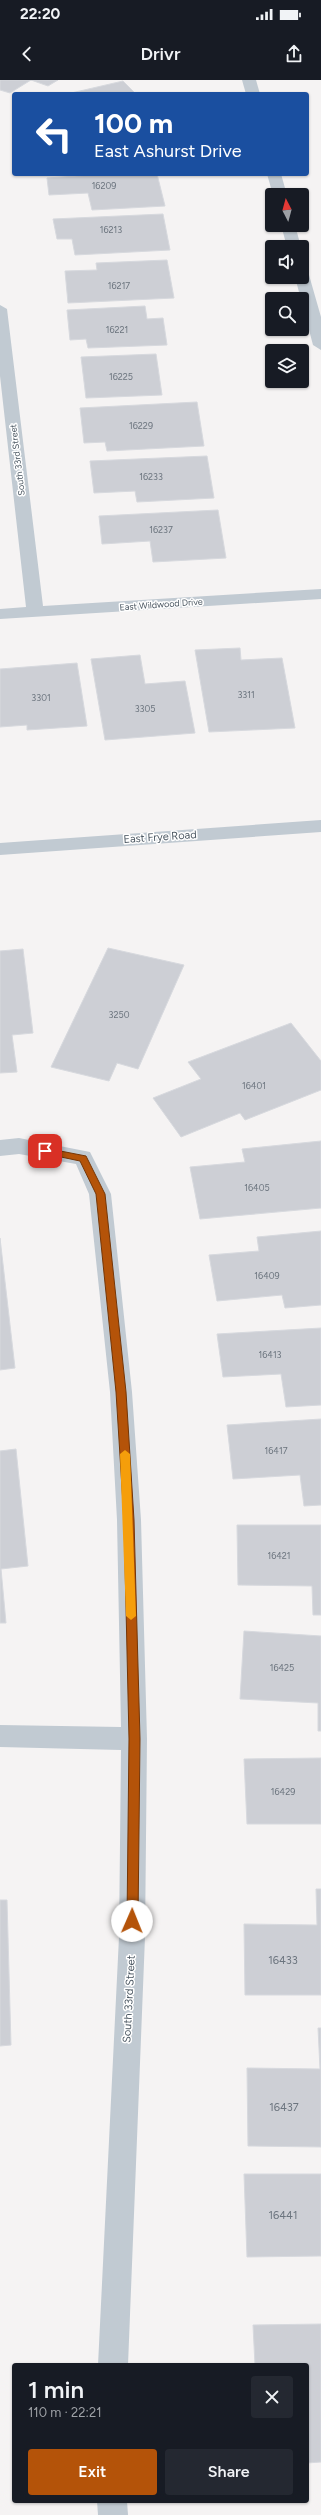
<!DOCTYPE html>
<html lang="en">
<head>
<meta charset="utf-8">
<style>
  body { margin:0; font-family:Figtree,sans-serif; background:#242831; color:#f1f3f6; height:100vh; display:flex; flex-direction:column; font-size:15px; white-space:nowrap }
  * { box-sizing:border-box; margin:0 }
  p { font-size:13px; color:#9ea1a6 }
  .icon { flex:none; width:22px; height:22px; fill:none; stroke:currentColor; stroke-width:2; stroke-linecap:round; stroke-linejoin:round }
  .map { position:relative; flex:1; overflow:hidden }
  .sheet { position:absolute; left:12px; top:2283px; width:297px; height:140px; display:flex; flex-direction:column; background:#171b24; border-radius:4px; box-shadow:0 1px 3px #0004 }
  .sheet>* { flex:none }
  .banner { position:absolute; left:12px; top:12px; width:297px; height:84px; border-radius:4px; box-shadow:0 1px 3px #0004; background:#1a4fa0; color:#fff; overflow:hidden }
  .needle { width:26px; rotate:354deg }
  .controls { position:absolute; left:265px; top:108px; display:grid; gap:8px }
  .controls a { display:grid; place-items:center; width:44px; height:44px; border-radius:4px; background:#171b24; box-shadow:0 1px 3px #0004; font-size:20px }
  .pin { position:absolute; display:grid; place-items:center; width:34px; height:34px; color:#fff; margin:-17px; border-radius:8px; box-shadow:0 2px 6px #0006 }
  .me { position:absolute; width:44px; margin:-22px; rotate:1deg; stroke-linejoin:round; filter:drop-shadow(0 0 3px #0008) }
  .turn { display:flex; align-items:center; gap:14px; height:84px; padding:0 16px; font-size:18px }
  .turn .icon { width:52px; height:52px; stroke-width:2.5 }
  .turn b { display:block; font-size:28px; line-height:34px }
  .round { display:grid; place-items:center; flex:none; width:42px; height:42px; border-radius:4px; background:#242831 }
  .overview { display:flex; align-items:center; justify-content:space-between; height:68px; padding:0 16px }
  h1 { font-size:24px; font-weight:600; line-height:30px }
  .button { display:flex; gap:8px; margin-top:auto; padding:8px 16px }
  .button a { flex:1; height:46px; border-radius:4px; background:#b45309; color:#fff; font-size:16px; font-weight:600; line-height:46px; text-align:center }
  .button a+a { background:#242831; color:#f1f3f6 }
  .status { display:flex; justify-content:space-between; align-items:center; height:28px; padding:0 20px; background:#171b24; direction:ltr }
  .status svg { height:11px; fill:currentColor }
  header { display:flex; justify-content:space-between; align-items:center; height:52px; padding:0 16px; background:#171b24; font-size:18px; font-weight:600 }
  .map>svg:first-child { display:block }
</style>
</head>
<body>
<div class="status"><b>22:20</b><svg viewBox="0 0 49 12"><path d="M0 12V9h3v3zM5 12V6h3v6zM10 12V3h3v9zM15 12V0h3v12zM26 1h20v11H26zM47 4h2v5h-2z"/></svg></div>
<header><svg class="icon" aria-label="back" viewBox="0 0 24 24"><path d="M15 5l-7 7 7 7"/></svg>Drivr<svg class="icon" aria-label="share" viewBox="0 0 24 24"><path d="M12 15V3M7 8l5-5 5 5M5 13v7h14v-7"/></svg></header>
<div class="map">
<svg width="321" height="2435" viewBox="0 0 321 2435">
  <rect width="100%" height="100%" fill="#f5f3f3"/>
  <g fill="#cdcfd5" stroke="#d7d9de">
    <polygon points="0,0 58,0 48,6 31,0 10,13 0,10"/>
    <polygon points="123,1 136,14 67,14"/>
    <polygon points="107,94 157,94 165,126 92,130 88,113 49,115 47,98"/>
    <polygon points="163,134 170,170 75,175 72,159 57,159 53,139"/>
    <polygon points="167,180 174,218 68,223 65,191 97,190 96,183"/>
    <polygon points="145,226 147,239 163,238 167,265 88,268 86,259 70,260 67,230"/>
    <polygon points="156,274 162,315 86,318 81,277"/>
    <polygon points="197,322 204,366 107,371 105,362 84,363 80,328"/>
    <polygon points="207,376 214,418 137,422 135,411 94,413 90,381"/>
    <polygon points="218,430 226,478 153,482 150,461 102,464 99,436"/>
    <polygon points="240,568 241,580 282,578 295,648 209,652 195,570"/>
    <polygon points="140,575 145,604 185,601 195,653 105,660 91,579"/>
    <polygon points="77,583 87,646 27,650 27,645 0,647 0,589"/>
    <polygon points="108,868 184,885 138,989 117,983 109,1001 51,987"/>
    <polygon points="23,869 33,953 12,955 17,992 0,993 0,871"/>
    <polygon points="291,943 321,981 321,1010 245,1040 240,1033 181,1057 153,1018 201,999 188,982"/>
    <polygon points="321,1061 321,1128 200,1139 190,1087 245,1082 242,1069"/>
    <polygon points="321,1151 321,1225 285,1228 282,1215 217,1221 209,1175 259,1171 257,1157"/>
    <polygon points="0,1158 15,1288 0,1290"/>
    <polygon points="321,1248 321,1325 286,1327 281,1294 223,1297 217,1254"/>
    <polygon points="321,1339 321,1425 304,1426 300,1395 233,1399 227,1345"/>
    <polygon points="16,1369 28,1486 1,1489 6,1543 0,1543 0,1371"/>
    <polygon points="237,1445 321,1445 321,1535 313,1535 312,1506 238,1505"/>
    <polygon points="244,1551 321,1556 321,1651 318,1651 318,1623 240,1619"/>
    <polygon points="321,1678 321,1744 247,1744 244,1679"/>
    <polygon points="316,1809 321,1809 321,1915 245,1915 244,1844 317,1845"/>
    <polygon points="0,1820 7,1820 11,1965 0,1966"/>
    <polygon points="318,1948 321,1948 321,2067 248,2066 247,1988 320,1989"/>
    <polygon points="244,2094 321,2094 321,2176 247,2177"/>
    <polygon points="321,2244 321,2382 307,2383 307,2285 255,2285 253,2245"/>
  </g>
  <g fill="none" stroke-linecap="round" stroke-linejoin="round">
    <g fill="#c1cad2" fill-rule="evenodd">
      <polygon points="0,225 7,229 43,526 321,509 321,519 0,539 0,529 26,527 0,296"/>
      <polygon points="19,1058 90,1072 111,1114 132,1312 141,1440 147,1659 145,1857 128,2285 98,2285 119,1857 121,1670 0,1667 0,1645 121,1647 117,1440 110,1312 89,1114 76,1084 19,1074 0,1076 0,1060"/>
      <polygon points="97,2421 127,2421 128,2435 98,2435"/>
    </g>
    <g fill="#c1cad2" fill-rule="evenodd">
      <polygon points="242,0 256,0 260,14 246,14"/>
      <polygon points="267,94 281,94 287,115 273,115"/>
      <polygon points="281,145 295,145 301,167 287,167"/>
      <polygon points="302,191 309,195 321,237 321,270 313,265 295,197 302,197"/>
      <polygon points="321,740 321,752 0,775 0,763"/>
    </g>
  </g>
  <polygon fill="#b45309" stroke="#753606" points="45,1068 86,1076 105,1114 126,1312 134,1440 140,1659 138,1841 132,1847 127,1841 129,1659 124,1440 116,1312 96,1114 80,1081 42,1073 42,1069"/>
  <polygon fill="#f59e0b" points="125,1370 130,1374 136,1536 131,1540 126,1536 120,1374"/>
  <g text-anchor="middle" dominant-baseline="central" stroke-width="3" stroke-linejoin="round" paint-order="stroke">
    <g font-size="9" fill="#6b747e">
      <text x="104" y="105">16209</text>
      <text x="111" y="149">16213</text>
      <text x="119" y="205">16217</text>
      <text x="117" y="249">16221</text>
      <text x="121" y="296">16225</text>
      <text x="141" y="345">16229</text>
      <text x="151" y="396">16233</text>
      <text x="161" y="449">16237</text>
      <text x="246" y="614">3311</text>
      <text x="41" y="617">3301</text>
      <text x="145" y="628">3305</text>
      <text x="119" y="934">3250</text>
      <text x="254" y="1005">16401</text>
      <text x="257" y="1107">16405</text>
      <text x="267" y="1195">16409</text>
      <text x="270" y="1274">16413</text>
      <text x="276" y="1370">16417</text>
      <text x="279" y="1475">16421</text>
      <text x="282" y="1587">16425</text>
      <text x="283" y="1711">16429</text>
    </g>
    <g font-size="9" fill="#4a5661" stroke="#fff">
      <text transform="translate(17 380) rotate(-97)">South 33rd Street</text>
      <text transform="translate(161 524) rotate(-4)">East Wildwood Drive</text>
    </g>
    <g font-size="11" fill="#4a5661" stroke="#fff">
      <text transform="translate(160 757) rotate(-4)">East Frye Road</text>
      <text transform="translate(129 1919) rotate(-87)">South 33rd Street</text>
    </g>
    <g font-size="11" fill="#6b747e">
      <text x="283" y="1880">16433</text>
      <text x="284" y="2027">16437</text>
      <text x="283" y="2135">16441</text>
    </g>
  </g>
</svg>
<div class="controls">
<a><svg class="needle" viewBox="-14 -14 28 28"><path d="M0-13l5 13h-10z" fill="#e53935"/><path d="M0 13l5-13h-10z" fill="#9ea1a6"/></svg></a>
<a><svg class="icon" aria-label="sound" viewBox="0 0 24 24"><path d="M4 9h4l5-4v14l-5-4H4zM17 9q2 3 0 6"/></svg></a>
<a><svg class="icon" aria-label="search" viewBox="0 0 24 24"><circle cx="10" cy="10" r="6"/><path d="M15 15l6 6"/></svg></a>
<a><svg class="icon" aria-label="layers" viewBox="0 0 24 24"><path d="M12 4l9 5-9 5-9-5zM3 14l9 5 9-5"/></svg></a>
</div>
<div class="pin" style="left:45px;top:1071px;background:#d93025"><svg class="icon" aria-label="arrive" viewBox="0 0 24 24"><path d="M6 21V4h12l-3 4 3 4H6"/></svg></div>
<svg class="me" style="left:132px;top:1841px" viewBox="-20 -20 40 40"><circle r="19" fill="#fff"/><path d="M0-13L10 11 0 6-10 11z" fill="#b45309"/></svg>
<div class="banner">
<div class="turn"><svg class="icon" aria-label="left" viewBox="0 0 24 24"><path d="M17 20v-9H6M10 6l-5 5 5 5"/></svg><div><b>100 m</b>East Ashurst Drive</div></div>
</div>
<section class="sheet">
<div class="overview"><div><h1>1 min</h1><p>110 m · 22:21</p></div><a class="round"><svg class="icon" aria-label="close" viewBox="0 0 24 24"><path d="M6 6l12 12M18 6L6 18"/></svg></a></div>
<div class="button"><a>Exit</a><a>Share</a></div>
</section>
</div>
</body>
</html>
